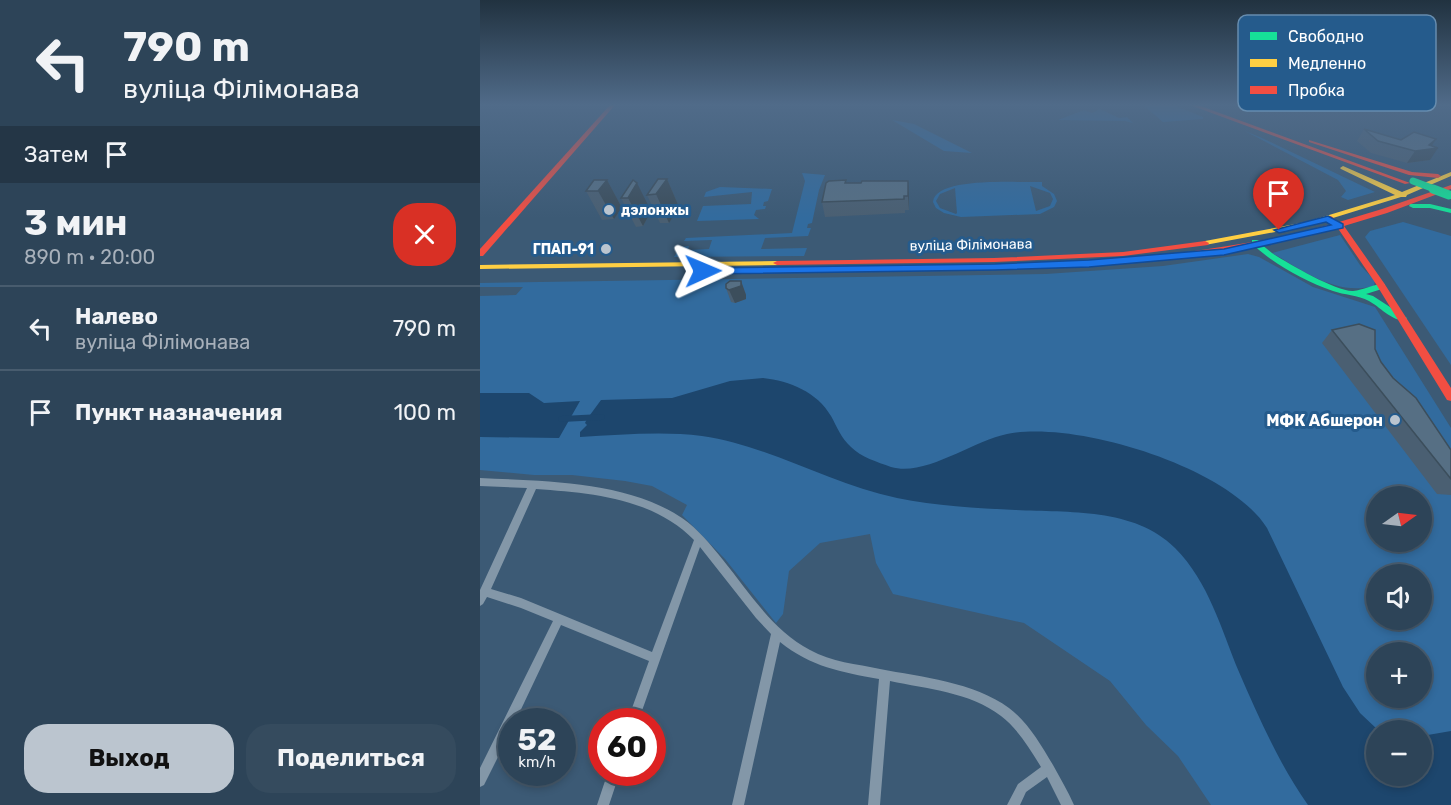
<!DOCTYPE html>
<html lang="ru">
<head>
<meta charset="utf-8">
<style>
  body { margin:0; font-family:Rubik,sans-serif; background:#354b5e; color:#f1f3f6; height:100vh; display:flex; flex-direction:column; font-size:22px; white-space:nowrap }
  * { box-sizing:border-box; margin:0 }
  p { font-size:20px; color:#a7b0ba }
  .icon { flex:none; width:33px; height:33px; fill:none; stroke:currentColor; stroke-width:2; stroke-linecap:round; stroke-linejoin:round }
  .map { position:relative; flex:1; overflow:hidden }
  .drawer { display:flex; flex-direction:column; background:#2d4458; width:480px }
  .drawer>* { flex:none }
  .top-card { background:#2d4458; color:#f1f3f6; overflow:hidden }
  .needle { width:39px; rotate:76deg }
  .tools { position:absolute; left:886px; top:486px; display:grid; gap:12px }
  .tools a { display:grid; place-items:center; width:66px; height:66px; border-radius:50%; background:#2d4458; box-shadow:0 3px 9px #0003,0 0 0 2px #485c6e; font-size:30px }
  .speed { position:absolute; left:18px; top:708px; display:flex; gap:12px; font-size:30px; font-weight:700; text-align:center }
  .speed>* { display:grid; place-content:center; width:78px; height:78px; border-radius:50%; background:#2d4458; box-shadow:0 3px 9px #0003,0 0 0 2px #485c6e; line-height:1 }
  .speed small { font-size:15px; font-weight:400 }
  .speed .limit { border:9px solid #d22; background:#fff; color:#111 }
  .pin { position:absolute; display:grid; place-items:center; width:51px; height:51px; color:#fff; margin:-62px -26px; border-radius:50% 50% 50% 0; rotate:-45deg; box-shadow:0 0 6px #0007 }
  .pin .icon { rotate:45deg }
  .me { position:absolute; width:66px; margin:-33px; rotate:89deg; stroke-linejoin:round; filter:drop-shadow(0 0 4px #0008) }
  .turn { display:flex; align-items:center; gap:21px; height:126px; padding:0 24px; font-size:27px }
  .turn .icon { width:78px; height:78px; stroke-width:2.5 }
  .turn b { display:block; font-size:42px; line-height:51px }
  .then { display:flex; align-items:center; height:57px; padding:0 24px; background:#0003; gap:12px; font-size:22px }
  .round { display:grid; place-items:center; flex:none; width:63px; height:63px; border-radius:24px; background:#354b5e }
  .headline { display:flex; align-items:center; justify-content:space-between; height:102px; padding:0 24px }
  h1 { font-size:36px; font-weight:700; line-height:45px }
  .cta { display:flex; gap:12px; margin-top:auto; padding:12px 24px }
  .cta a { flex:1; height:69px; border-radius:24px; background:#bbc5cf; color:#111; font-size:24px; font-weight:700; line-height:69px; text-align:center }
  .cta a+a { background:#354b5e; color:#f1f3f6 }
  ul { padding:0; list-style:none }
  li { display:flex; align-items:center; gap:18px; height:84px; padding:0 24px; border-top:2px solid #485c6e }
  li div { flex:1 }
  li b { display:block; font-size:22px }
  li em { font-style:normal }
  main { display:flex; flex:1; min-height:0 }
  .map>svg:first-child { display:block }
</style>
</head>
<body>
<main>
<section class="drawer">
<div class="top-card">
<div class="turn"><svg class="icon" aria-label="left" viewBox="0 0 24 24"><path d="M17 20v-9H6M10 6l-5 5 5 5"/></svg><div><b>790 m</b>вуліца Філімонава</div></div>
<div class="then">Затем<svg class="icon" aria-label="arrive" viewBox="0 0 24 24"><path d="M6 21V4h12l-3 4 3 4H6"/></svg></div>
</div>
<div class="headline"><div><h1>3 мин</h1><p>890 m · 20:00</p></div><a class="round" style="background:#d93025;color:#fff"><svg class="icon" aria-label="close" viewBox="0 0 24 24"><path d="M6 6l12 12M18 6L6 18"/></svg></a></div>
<ul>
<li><svg class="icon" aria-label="left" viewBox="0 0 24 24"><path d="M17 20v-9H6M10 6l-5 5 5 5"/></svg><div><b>Налево</b><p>вуліца Філімонава</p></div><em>790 m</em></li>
<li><svg class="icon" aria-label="arrive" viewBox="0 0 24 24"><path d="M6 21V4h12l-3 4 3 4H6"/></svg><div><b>Пункт назначения</b></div><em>100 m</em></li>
</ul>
<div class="cta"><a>Выход</a><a>Поделиться</a></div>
</section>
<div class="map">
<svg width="971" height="805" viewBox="0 0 971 805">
  <rect width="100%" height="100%" fill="#3c5a75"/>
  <g fill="#326b9e" fill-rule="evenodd">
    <polygon points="663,105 693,105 723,117 723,119 683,122"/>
    <polygon points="620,109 639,118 647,117 653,123 645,121 578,120 604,110 612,113"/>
    <polygon points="412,120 434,124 492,153 464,151"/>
    <polygon points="765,131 782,138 895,192 868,200 861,197 866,191 858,180"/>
    <polygon points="322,173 345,175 339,190 332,223 328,224 327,228 331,228 328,236 285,238 281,249 327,248 324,256 194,257 200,247 209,246 208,250 229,249 232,240 204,241 206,238 312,233 325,181"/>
    <path d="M562 182V186L574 194 577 201 574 207 560 214 481 217 464 213 456 208 453 202C455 176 541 183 562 182ZM550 186 570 193 573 199 570 206 556 211ZM475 188 477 213 476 214 460 208 456 201 460 194Z"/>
    <polygon points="240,187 292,189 288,201 284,202 283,206 286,206 285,209 276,210 274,215 279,219 217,221 223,206 271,204 272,192 224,197 226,192"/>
    <polygon points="923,222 971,236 971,365 885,237 890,231"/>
    <path d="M860 235 880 265 895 281 894 286C856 296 824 271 792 253Z"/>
    <path d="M768 254 779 257 833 287 895 307 971 428V805H731L698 756 666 725 630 681 544 623 413 594 396 563 390 534 340 543 309 571 303 614 296 623 245 559 202 515 207 505 172 486 145 481 92 475H54L0 470V296L36 295 43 287H0V283L566 274 683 266ZM897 496H942V542H897ZM897 574H942V620H897ZM897 652H942V698H897ZM897 730H942V776H897Z"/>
  </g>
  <g fill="#1d466d">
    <path d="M283 378C310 381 337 392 351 416 357 427 361 438 371 447 381 457 397 462 411 467 446 477 492 441 527 434 596 420 749 467 787 528L863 687 880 713 898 730 897 776H942V736L971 731V805H828C799 764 779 718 759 672 741 629 729 582 695 548 654 507 587 513 535 510 496 508 456 506 417 498 350 484 290 446 222 436 182 431 140 435 100 437V432L107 425 105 423 107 419 111 418 110 415 121 400 192 398 250 381Z"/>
    <polygon points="0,393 49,393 64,403 100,401 79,438 0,437"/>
  </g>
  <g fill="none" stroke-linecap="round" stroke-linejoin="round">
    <polygon fill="#1d466d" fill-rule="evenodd" points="121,414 124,415 125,417 124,419 121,420 82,422 79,421 78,419 79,417 82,416"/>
    <g fill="#8397a8" fill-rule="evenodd">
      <path d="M0 478C63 481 148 481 202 518 218 529 231 545 243 560 269 592 292 630 330 650 351 662 377 664 400 669 441 677 494 682 529 708 548 722 561 745 573 765 580 778 588 791 594 805H581L567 777 546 792 540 805H527L538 784 561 767C550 749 538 729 521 716 490 692 447 689 410 681L400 805H388L399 679C361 672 331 667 300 642L264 805H252L291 634 276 618 220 547 158 722H147L169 661 81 625 35 722H32V729L4 785 0 787V768L73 621 41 608 7 597 3 604 0 606V590L47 488 0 486ZM56 489C111 493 173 498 214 540L172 652 41 598 11 589Z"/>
      <polygon points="128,772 140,772 129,805 117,805"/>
    </g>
    <g fill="#16e098" fill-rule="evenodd">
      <polygon points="930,204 950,204 971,209 971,213 950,208 933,208 929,206"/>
      <path d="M772 240H778C782 245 787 249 792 253 807 263 857 292 873 291 884 290 895 283 905 284V288L886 294 893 296 927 318 925 320C913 322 900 307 889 301 878 295 864 295 853 291 824 281 794 264 772 244Z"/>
    </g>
    <g fill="#ffcf43" fill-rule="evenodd">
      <polygon points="863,166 922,192 971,172 971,176 927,195 926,197 921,197 827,226 725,245 721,243 725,241 826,222 915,195 861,169 860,168"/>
      <polygon points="297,261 301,263 300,265 0,269 0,265"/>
    </g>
    <g fill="#f24e42" fill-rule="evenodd">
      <polygon points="130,105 135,105 3,256 0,256 0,249"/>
      <polygon points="710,105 718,105 930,183 925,184"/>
      <polygon points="829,140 932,172 958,174 961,176 958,178 929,175 829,142"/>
      <path d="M971 185V189L907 213 864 226 904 283 971 388V401L967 400 896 284 857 227 770 247 700 257 696 255 700 253C751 246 802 238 852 224L845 220V216H851L859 222 902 209Z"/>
      <polygon points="725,241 729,243 728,245 643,256 514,262 297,265 293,263 297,261 514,258 643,252"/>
    </g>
    <polyline stroke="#16e098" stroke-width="7" points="933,181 957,190"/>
    <polyline stroke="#16e098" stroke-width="9" points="953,189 969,195"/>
  </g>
  <g fill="#4a5f72">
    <polygon points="884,129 921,140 956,139 952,146 950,160 927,163 891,153 877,141"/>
    <polygon points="187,179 199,207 189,223 180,223 167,195"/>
    <polygon points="127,180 142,208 134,219 122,220 106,191"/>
    <polygon points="153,180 171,211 163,226 156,227 141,198"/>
    <polygon points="366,183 381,183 429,195 429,210 425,210 425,213 345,217 342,202"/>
    <polygon points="261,281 266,295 266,299 255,303 251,302 246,288"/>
    <polygon points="852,330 895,349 901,362 971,450 971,495 957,494 842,343"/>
  </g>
  <g fill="#3c4e5c">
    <polygon points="956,139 950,149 958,148 950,160 927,163 935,151"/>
    <polygon points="187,179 199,207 189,223 176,194"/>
    <polygon points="127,180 142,208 134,219 118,191"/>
    <polygon points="428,181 429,195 429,210 428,196"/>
    <polygon points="157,183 171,211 163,226 148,198"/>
    <polygon points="261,281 266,295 266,299 255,303 249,290"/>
  </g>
  <g fill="#566f84" stroke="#3c4e5c" stroke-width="1.5">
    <polygon points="884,129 921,140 934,132 956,139 949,145 958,148 935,151 898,141"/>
    <polygon points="178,179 187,179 176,194 167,195"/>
    <polygon points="114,180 127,180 118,191 106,191"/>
    <polygon points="153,180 157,183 148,198 141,198"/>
    <polygon points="366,180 365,183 381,183 382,181 428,181 428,196 424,196 424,199 342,202 346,183 349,181"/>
    <polygon points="250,281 261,281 261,286 249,290 246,288 246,284"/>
    <polygon points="879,324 895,330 895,349 901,362 913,378 936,398 971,450 971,479 852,330"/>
  </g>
  <linearGradient id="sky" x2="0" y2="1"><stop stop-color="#213240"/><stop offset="0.48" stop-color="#506b89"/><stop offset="1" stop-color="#506b89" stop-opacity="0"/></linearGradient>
  <rect width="971" height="218" fill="url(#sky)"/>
  <polygon fill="#1a73e8" stroke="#114b97" stroke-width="1.5" points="848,216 863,224 863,228 744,255 609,267 515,270 223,274 218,271 223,268 515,264 609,260 744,249 851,225 846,222 799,233 794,230"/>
  <g fill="#bbc5cf" stroke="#255b8c" stroke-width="2">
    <circle cx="129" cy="210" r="6"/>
    <circle cx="126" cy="249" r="6"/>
    <circle cx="915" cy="420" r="6"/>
  </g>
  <g text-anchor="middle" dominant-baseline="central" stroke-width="6" stroke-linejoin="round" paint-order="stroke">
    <g font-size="14" font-weight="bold" fill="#fff" stroke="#255b8c" text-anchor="start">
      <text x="141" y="210">дэлонжы</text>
      <text x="114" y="249" text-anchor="end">ГПАП-91</text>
    </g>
    <g font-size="14" fill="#fff" stroke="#255b8c">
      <text transform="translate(491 245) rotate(-1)">вуліца Філімонава</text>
    </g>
    <g font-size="16" font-weight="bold" fill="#fff" stroke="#255b8c" text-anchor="end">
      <text x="903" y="420">МФК Абшерон</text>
    </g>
  </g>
  <rect x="758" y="15" width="198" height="96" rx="9" fill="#255b8c" stroke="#668cae" stroke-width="1.5"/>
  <rect x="770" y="32" width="27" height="8" fill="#16e098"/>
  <rect x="770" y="59" width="27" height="8" fill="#ffcf43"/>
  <rect x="770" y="86" width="27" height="8" fill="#f24e42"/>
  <g font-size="16" fill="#fff">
    <text x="808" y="42">Свободно</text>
    <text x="808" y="69">Медленно</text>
    <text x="808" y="96">Пробка</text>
  </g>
</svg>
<div class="tools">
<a><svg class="needle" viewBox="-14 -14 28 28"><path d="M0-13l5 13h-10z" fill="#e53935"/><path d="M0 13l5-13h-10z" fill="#a7b0ba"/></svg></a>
<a><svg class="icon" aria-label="sound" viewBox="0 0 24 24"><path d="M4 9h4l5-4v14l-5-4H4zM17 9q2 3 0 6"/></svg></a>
<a>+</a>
<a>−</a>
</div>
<div class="speed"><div>52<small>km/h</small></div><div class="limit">60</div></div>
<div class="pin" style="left:799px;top:230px;background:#d93025"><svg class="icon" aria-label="arrive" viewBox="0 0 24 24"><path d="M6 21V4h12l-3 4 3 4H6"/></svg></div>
<svg class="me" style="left:223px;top:271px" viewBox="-20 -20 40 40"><path d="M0-17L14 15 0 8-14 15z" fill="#1a73e8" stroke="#fff" stroke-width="4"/></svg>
</div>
</main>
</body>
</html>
